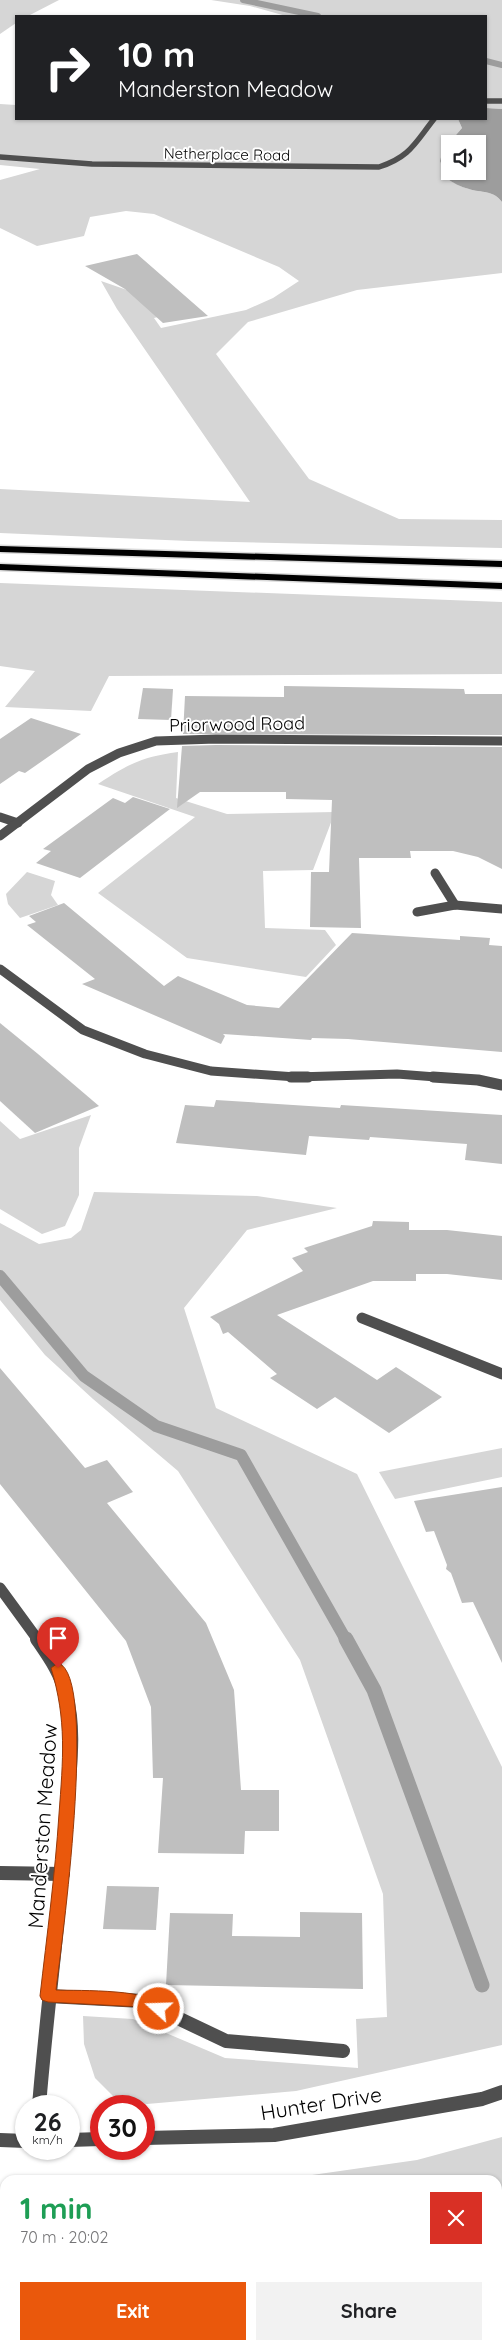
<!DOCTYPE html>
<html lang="en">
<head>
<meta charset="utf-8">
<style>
  body { margin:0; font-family:Quicksand,sans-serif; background:#f2f2f2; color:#202124; height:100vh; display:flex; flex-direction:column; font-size:19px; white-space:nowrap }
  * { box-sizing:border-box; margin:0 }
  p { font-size:16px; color:#757577 }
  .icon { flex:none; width:28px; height:28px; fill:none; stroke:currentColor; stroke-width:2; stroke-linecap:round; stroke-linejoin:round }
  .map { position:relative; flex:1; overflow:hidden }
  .sheet { position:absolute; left:0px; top:2175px; width:502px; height:175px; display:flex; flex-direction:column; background:#fff; border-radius:15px 15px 0 0; box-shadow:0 1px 4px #0004 }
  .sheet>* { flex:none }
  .top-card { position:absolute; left:15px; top:15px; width:472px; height:105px; border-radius:0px; box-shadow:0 1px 4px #0004; background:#202124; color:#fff; overflow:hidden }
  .controls { position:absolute; left:441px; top:135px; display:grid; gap:10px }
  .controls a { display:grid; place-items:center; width:45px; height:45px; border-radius:0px; background:#fff; box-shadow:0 1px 4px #0004; font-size:25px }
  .speed { position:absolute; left:15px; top:2095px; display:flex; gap:10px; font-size:25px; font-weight:700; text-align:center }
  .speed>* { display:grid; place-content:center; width:65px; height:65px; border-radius:50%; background:#fff; box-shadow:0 1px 4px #0004; line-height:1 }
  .speed small { font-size:12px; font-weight:400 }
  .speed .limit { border:8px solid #d22; background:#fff; color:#111 }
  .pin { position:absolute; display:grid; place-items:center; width:42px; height:42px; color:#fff; margin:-51px -21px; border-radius:50% 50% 50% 0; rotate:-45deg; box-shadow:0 0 5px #0007 }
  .pin .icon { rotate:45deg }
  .me { position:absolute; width:55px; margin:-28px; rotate:290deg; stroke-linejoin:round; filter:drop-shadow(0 0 4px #0008) }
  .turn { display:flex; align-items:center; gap:18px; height:105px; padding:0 20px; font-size:22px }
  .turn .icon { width:65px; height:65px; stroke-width:2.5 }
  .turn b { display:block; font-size:35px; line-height:42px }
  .round { display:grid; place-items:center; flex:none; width:52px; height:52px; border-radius:0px; background:#f2f2f2 }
  .summary { display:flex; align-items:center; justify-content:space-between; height:85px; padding:0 20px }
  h1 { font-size:30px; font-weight:800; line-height:38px; color:#1e9e55 }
  .primary-button { display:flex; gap:10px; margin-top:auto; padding:10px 20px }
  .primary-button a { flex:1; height:58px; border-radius:0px; background:#ea580c; color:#fff; font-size:20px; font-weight:800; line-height:58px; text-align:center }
  .primary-button a+a { background:#f2f2f2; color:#202124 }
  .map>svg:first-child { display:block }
</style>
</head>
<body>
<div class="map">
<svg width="502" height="2350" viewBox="0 0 502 2350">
  <rect width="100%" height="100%" fill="#fff"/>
  <g fill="#d6d6d6">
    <polygon points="0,0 59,0 28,16 16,16 16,23 0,34"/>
    <polygon points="211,0 502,0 502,109 486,108 486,16 286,16 250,6"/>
    <path d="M0 104 16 105V119H458L462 128 449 143 440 161 446 178C454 183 461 187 469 189 481 193 494 190 502 202V273L357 290 248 322 216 354 309 479 399 519 502 520V548L189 541 0 533V489L250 502 117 309 101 281 130 291 174 313 154 318 161 328 246 310 273 298 299 281 279 267 154 214 126 211 90 217 84 236 37 246 0 228V180L40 169 0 165Z"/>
    <polygon points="0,583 502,602 502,674 109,676 91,711 5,707 35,671 0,666"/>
    <path d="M178 752 176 798 227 814 335 812 313 870 263 871 265 928 325 930 336 945 306 977 187 958 98 893 195 817 98 784C128 764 142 757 178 752Z"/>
    <polygon points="27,872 55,881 51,895 58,905 20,918 8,904 6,894"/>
    <polygon points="91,1115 79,1148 79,1195 65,1226 42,1234 0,1209 0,1121 20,1139"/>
    <polygon points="94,1192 257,1196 337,1208 247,1230 184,1308 216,1408 357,1474 502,1767 502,2045 296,2091 147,2104 116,2099 95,2078 84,2044 83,2016 133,2019 225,2058 358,2068 356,2019 387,2017 383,1894 300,1660 178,1471 93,1399 45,1355 0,1300 0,1223 39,1244 71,1238 81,1230"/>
    <polygon points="502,1448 502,1477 395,1499 379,1472"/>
    <polygon points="502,2137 502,2350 0,2350 0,2195 5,2195 5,2345 498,2345 498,2180 277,2180 417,2160"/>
  </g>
  <path fill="#9d9d9d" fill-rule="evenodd" d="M486 108 502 109V202C494 190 481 193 469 189 461 187 453 183 446 178L440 161 443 150 462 128 458 119H486ZM450 144H478V171H450Z"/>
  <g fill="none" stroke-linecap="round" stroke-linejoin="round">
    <g stroke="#9d9d9d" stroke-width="6">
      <polyline points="243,0 318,16"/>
      <polyline points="486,61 502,65"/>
    </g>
    <polyline stroke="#9d9d9d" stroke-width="12" points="0,1276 84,1376 156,1426 241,1455 346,1640"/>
    <polyline stroke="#9d9d9d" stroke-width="15" points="346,1639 374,1690 482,1985"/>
  </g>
  <g fill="#bfbfbf">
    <polygon points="137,254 208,316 163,323 125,289 85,266"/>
    <polygon points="284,686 464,689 465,694 502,694 502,735 183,734 185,696 284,697"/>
    <polygon points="143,688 173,689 171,720 138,719"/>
    <polygon points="31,718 81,734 25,773 19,771 0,784 0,739"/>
    <polygon points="216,745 502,747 502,869 478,857 453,851 410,851 411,858 359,858 361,928 310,927 311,872 329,872 332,800 286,799 286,792 200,792 177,808 182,746"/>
    <polygon points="133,797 170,809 80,878 36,863 51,851 43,849 113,798 125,803"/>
    <polygon points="64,903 164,986 178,976 247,1005 279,1008 352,933 460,940 460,936 490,938 489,945 502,946 502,1052 348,1039 312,1038 311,1040 223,1034 225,1036 221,1044 82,984 95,979 27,925 36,922 29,916"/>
    <polygon points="0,1023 38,1054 99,1106 35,1133 0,1101"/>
    <polygon points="216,1100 340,1108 341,1105 502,1115 502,1164 465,1160 467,1144 370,1137 369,1140 309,1136 306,1155 176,1143 185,1105 214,1107"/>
    <polygon points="373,1221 409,1222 409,1230 447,1230 502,1236 502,1280 447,1274 416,1274 416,1281 373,1281 277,1315 377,1380 396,1367 442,1397 389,1433 335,1397 317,1409 270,1378 277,1374 228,1332 223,1334 219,1324 210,1317 303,1271 292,1258 308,1252 304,1248 372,1226"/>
    <polygon points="0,1368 85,1468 107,1460 133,1492 107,1503 206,1623 234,1690 241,1790 279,1790 279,1831 245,1831 244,1854 158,1853 163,1778 153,1778 151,1707 126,1641 0,1484"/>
    <polygon points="502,1487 502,1663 473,1602 462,1603 451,1573 446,1569 447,1565 434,1531 426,1532 414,1501"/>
    <polygon points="107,1886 159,1887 156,1930 103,1929"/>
    <polygon points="300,1912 362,1913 363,1989 166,1985 170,1913 233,1914 232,1936 300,1937"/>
  </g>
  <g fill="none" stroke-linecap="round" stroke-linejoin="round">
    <defs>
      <g id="motorway">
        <polygon points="0,546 502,561 502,567 0,552"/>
        <polygon points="0,564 502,583 502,589 0,570"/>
      </g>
    </defs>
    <use href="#motorway" stroke="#dbdbdb" stroke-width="3"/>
    <g stroke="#4f4f4f" stroke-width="5.5">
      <polyline points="486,101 502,101"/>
      <path d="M0 157 92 164 379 167C410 157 415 143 434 119"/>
    </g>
    <g stroke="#4f4f4f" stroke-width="9">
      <polyline points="0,817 18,823"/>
      <polyline points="0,836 88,769 119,753 156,741 216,739 502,741"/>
      <polyline points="435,873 455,905"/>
      <polyline points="417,912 455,905 502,909"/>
      <polyline points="0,969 83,1030 145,1054 211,1071 296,1077 397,1074 449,1078"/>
    </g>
    <g stroke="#4f4f4f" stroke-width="11">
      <polyline points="291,1077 308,1077"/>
      <polyline points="433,1077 478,1080 502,1085"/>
      <polyline points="362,1318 502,1374"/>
      <polyline points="0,1588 38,1640"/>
    </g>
    <g stroke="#4f4f4f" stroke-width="14">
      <path d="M37 1639C50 1658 61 1673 66 1695 76 1731 69 1772 67 1808 61 1908 47 2007 39 2106"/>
      <polyline points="0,1873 63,1874"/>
      <polyline points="48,1996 142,2001 226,2041 343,2051"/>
    </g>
    <g stroke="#4f4f4f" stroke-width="14">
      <polyline points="144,2138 274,2135 482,2099 502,2092"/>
      <polyline points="0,2140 26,2141"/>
      <polyline points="69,2140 101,2139"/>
    </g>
    <use href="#motorway" fill="#000" fill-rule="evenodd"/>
  </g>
  <path fill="#ea580c" stroke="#983908" d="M58 1663C99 1675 61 1948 56 1990 79 1991 156 1988 167 2009L165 2013 159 2015 141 2007 48 2002 42 2000 40 1996C47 1935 55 1875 59 1814 63 1760 67 1720 51 1668Z"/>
  <g text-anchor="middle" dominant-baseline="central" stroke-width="4" stroke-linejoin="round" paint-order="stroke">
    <g font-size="15" fill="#000" stroke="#fff">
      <text transform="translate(227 154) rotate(1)">Netherplace Road</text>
    </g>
    <g font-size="18" fill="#000" stroke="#fff">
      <text transform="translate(237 724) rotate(-1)">Priorwood Road</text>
    </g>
    <g font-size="21" fill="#000" stroke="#fff">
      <text transform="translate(42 1826) rotate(-86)">Manderston Meadow</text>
      <text transform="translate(321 2103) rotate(-9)">Hunter Drive</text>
    </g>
  </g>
</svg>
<div class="controls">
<a><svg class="icon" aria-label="sound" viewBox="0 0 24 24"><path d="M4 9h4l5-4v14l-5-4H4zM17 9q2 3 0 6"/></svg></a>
</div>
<div class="speed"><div>26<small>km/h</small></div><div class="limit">30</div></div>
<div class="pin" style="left:58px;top:1668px;background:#d93025"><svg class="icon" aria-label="arrive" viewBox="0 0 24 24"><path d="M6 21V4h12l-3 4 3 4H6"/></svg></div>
<svg class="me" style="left:159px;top:2009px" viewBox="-20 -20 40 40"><circle r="17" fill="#ea580c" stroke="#fff" stroke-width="3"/><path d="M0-11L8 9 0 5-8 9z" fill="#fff"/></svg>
<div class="top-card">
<div class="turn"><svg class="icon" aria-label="right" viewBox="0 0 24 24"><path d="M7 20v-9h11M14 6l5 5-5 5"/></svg><div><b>10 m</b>Manderston Meadow</div></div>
</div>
<section class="sheet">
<div class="summary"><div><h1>1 min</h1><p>70 m · 20:02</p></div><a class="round" style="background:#d93025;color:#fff"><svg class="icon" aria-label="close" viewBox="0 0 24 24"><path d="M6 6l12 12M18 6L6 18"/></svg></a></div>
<div class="primary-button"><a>Exit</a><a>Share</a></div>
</section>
</div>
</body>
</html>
